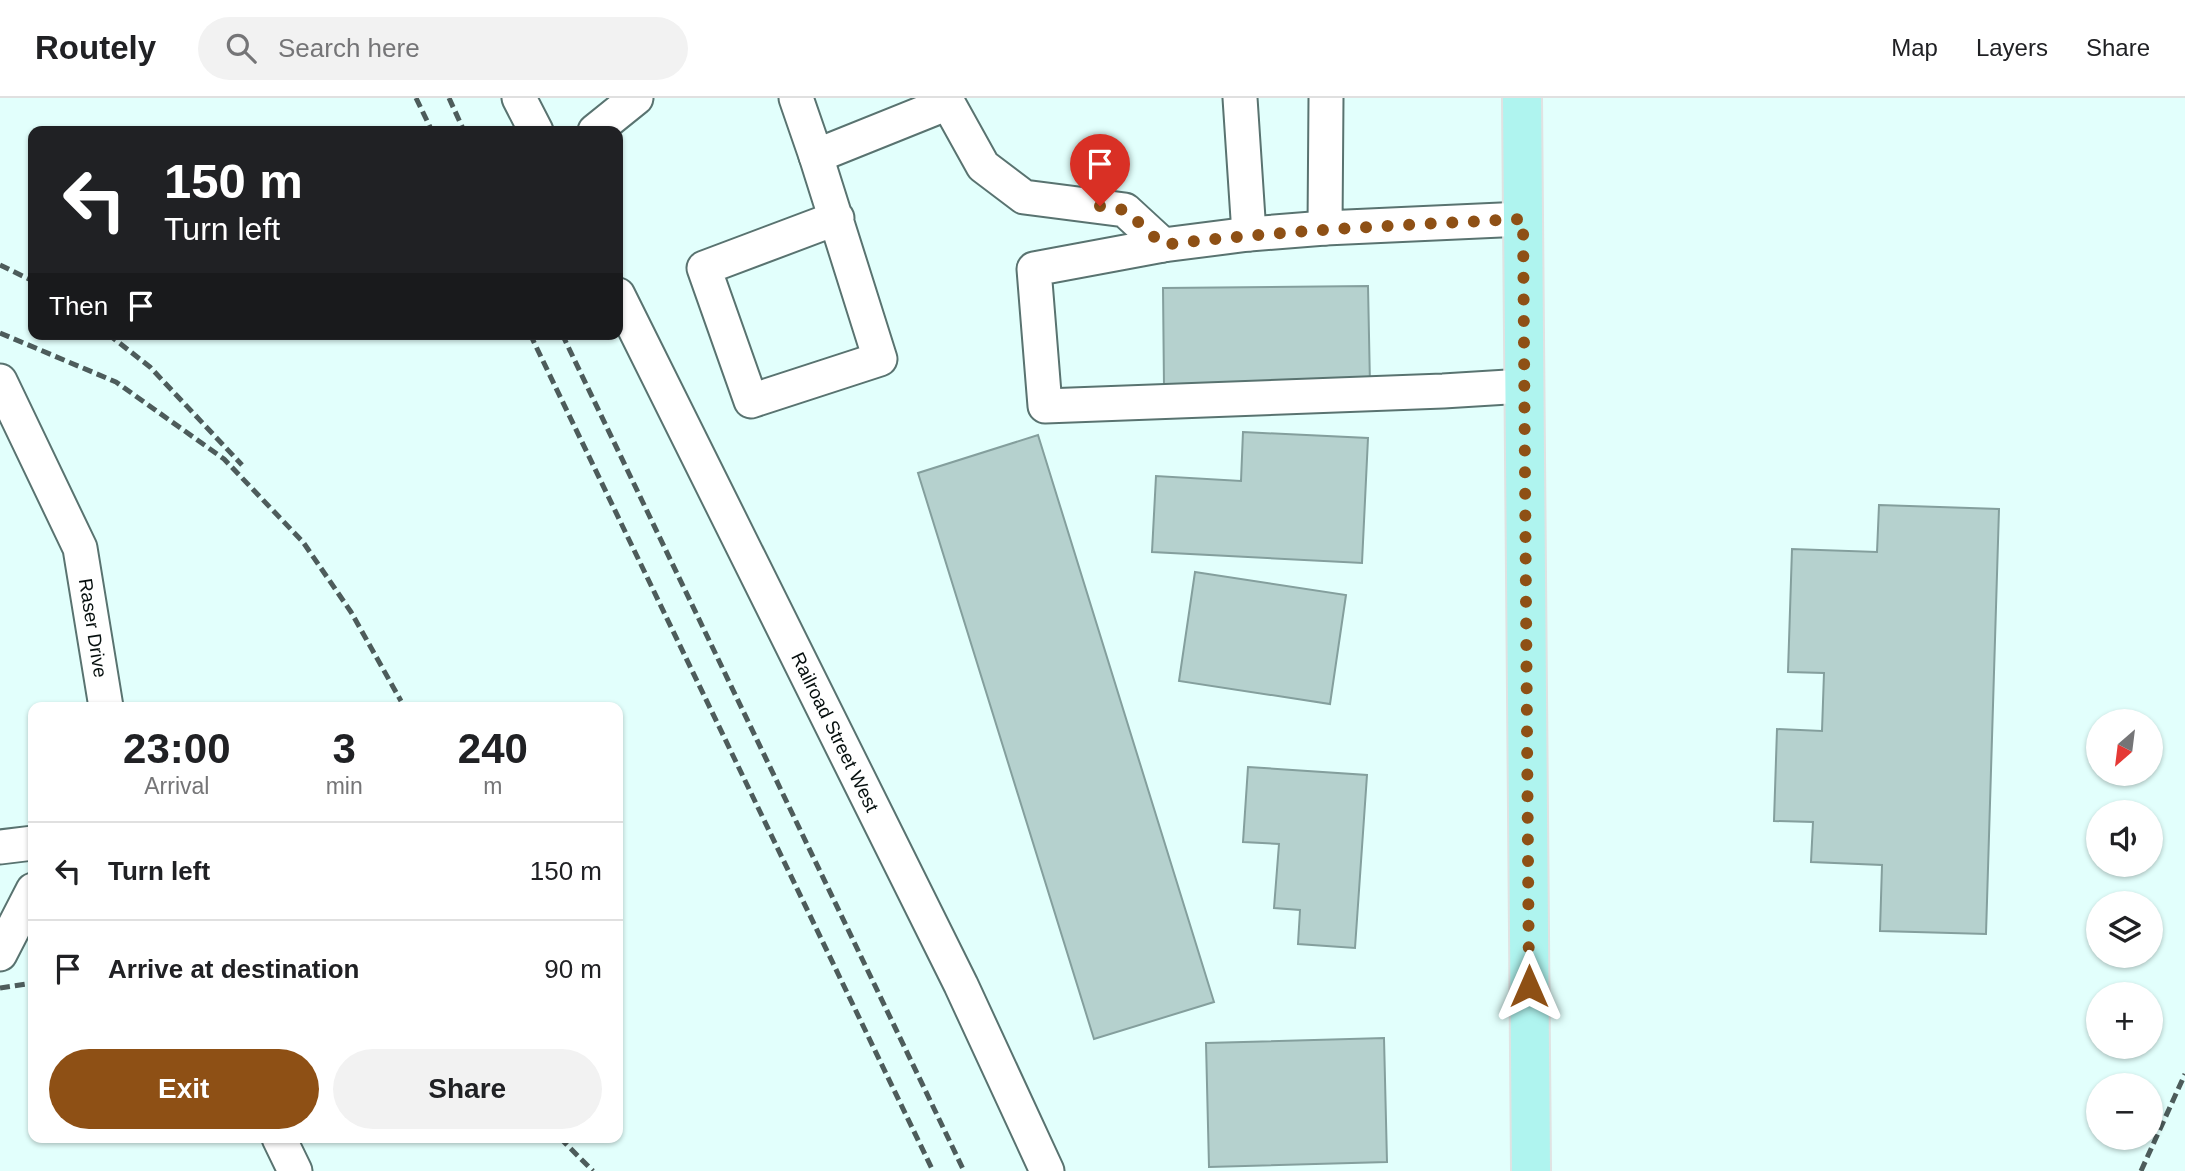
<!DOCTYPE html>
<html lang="en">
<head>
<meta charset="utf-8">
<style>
  body { margin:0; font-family:Arial,sans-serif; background:#f2f2f2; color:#202124; height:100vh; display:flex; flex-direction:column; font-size:26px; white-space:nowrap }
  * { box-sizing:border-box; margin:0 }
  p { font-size:23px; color:#757577 }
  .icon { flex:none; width:38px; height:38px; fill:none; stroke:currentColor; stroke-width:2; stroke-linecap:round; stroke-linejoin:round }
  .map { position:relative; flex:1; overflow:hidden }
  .details { position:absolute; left:28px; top:604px; width:595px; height:441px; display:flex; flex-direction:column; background:#fff; border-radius:14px; box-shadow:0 2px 5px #0004 }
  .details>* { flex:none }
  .hud { position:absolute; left:28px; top:28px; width:595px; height:214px; border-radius:14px; box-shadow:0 2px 5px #0004; background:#202124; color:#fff; overflow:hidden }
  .needle { width:46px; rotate:208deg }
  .tools { position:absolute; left:2086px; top:611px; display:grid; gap:14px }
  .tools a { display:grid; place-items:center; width:77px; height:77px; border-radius:50%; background:#fff; box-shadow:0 2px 5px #0004; font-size:35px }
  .pin { position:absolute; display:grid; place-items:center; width:60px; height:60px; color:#fff; margin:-72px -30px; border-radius:50% 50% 50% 0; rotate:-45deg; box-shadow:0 0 7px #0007 }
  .pin .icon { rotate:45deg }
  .me { position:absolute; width:77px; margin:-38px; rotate:0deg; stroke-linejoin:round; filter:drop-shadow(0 0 5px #0008) }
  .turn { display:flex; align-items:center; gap:24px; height:147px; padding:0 21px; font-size:32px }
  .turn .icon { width:91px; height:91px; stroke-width:2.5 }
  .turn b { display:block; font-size:49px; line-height:60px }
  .then { display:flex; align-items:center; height:66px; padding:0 21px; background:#0003; gap:14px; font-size:26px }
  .eta { display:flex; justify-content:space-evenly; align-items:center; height:119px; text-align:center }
  .eta b { font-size:42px; font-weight:800; line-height:49px }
  .button { display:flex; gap:14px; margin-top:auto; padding:14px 21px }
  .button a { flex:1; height:80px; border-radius:42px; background:#8e5015; color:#fff; font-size:28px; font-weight:800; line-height:80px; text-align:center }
  .button a+a { background:#f2f2f2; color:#202124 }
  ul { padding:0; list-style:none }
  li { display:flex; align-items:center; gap:21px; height:98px; padding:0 21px; border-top:2px solid #e0e0e0 }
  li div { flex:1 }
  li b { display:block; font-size:26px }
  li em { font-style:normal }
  header { display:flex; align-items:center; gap:42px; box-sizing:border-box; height:98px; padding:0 35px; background:#fff; border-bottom:2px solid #e0e0e0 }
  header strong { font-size:33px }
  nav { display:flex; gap:38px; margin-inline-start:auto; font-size:24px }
  .search { width:490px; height:63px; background:#f2f2f2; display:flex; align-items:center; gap:18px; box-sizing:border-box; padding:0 24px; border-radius:38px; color:#757577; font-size:26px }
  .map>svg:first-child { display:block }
</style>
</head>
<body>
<header>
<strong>Routely</strong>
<div class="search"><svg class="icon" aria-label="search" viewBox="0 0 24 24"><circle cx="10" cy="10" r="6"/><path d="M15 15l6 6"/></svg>Search here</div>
<nav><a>Map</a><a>Layers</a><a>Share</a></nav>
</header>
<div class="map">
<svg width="2185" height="1073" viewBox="0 0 2185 1073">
  <rect width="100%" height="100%" fill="#e2fffc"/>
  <g fill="#b5d1ce" stroke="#849f9d" stroke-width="2">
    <polygon points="1368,188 1370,287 1164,289 1163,190"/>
    <polygon points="1243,334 1368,340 1362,465 1152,454 1156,378 1241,383"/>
    <polygon points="1038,337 1214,904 1094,941 918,375"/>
    <polygon points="1879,407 1999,411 1986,836 1880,833 1882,767 1811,764 1813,724 1774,723 1777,631 1822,633 1824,575 1788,574 1792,451 1877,454"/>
    <polygon points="1195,474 1346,497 1330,606 1179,583"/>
    <polygon points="1248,669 1367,677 1355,850 1298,846 1300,812 1274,810 1279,746 1243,744"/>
    <polygon points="1384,940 1387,1064 1209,1069 1206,945"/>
  </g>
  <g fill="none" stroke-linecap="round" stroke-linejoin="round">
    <defs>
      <g id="minor">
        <polyline points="519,0 536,33"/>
        <polyline points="796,0 816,58 948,5 983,68 1024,99 1125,112 1163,147"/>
        <polyline points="1240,0 1249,136"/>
        <polyline points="1326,0 1325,130 1523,121"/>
        <polyline points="595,33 636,0"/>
        <polyline points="816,58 880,261 751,303 704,170 837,120"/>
        <polyline points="1325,130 1249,136 1163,147 1034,171 1045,308 1443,293 1524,288"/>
        <polyline points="618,197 961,887 1047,1073"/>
        <polyline points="0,283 80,450 106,609"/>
        <polyline points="0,749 33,745"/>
        <polyline points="0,856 33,792"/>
        <polyline points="279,1040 295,1073"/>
      </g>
      <polyline id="major" points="1522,0 1531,1073"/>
    </defs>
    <use href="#minor" stroke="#597370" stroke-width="37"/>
    <use href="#major" stroke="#e1e2e2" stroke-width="42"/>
    <use href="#minor" stroke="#fff" stroke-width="33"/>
    <use href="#major" stroke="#aff4ef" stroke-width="38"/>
    <g stroke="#4d5c5b" stroke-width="5" stroke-dasharray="10 5" stroke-linecap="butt">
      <polyline points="416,0 432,33"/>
      <polyline points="449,0 464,33"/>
      <polyline points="0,167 33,183"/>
      <polyline points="0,235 116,284 224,361 303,444 351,514 401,603"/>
      <polyline points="108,236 150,269 242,367"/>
      <polyline points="530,236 933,1073"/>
      <polyline points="562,236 964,1073"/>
      <polyline points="0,890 33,885"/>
      <polyline points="560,1040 593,1073"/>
      <polyline points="2141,1073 2185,976"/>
    </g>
  </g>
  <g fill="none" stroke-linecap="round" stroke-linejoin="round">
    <path stroke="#8e5015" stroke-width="12" stroke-dasharray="0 21.6" d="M1100 108 1125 112 1163 147C1283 132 1403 127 1523 121L1529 888"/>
  </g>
  <g text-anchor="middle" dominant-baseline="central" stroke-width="6" stroke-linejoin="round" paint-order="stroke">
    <g font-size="19" fill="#060f0e" stroke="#fff">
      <text transform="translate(93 530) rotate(81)">Raser Drive</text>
      <text transform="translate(835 634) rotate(64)">Railroad Street West</text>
    </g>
  </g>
</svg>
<div class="tools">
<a><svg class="needle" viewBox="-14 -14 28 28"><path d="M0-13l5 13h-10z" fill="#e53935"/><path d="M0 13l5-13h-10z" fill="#757577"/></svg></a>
<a><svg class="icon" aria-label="sound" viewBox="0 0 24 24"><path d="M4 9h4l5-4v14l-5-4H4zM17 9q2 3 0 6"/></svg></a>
<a><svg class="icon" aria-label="layers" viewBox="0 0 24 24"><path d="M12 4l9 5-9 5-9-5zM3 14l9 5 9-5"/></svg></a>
<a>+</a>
<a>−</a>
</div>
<div class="pin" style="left:1100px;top:108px;background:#d93025"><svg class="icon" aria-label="arrive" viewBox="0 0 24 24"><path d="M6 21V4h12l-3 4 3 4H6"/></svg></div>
<svg class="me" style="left:1529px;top:888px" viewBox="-20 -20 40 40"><path d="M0-17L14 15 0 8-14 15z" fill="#8e5015" stroke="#fff" stroke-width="4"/></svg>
<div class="hud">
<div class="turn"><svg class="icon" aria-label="left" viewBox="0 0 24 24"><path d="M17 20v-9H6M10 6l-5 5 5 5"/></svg><div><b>150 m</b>Turn left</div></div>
<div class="then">Then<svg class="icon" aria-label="arrive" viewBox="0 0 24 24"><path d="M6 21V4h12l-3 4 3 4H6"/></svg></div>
</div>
<section class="details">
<div class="eta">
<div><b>23:00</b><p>Arrival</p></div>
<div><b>3</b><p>min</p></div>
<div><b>240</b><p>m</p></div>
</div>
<ul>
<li><svg class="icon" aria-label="left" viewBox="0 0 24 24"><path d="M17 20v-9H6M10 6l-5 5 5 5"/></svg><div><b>Turn left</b></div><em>150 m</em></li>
<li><svg class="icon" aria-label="arrive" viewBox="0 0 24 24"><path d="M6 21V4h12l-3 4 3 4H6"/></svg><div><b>Arrive at destination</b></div><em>90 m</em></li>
</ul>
<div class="button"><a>Exit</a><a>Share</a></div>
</section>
</div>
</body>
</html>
